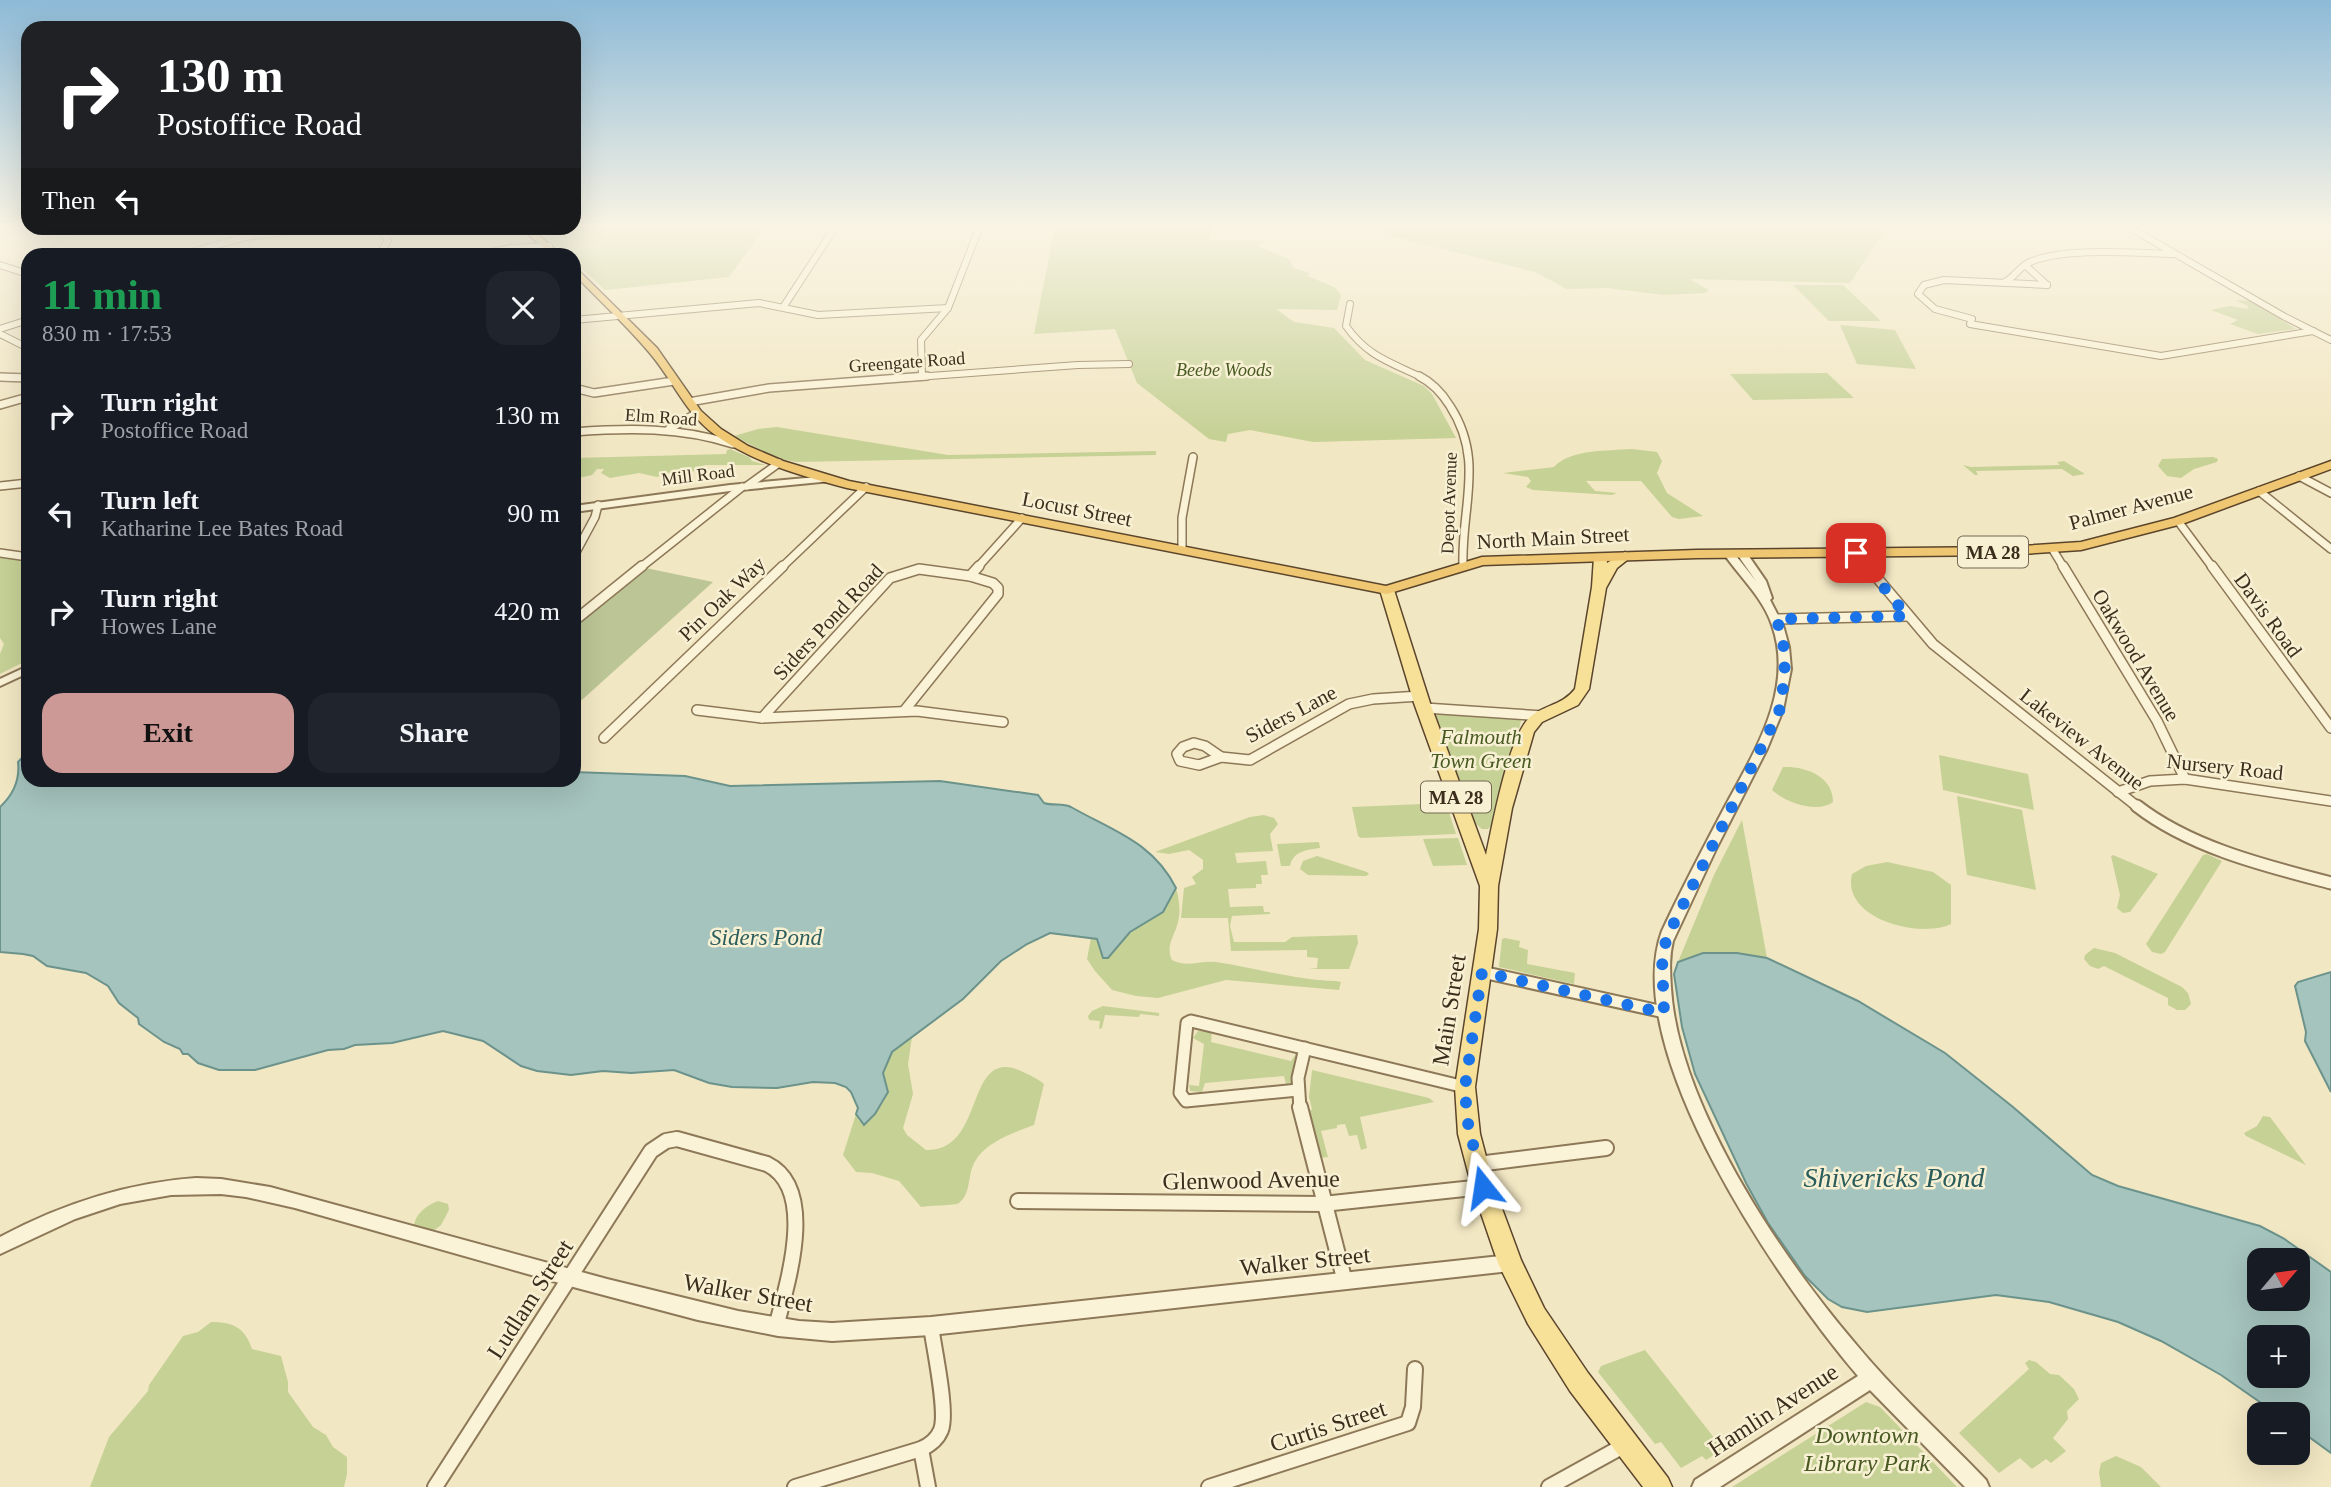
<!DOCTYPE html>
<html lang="en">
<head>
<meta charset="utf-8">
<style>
  body { margin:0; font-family:Georgia,serif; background:#20242c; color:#f1f3f6; height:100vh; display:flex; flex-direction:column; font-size:26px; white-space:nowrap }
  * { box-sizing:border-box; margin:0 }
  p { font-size:23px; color:#9ea1a6 }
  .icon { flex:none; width:38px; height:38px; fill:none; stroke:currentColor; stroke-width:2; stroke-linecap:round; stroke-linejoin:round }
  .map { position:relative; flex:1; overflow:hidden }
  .panel { position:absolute; left:21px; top:248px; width:560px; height:539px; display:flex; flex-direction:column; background:#171b24; border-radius:21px; box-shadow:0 7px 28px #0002 }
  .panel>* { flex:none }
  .banner { position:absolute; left:21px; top:21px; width:560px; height:214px; border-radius:21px; box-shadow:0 7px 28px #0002; background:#202124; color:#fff; overflow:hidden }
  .needle { width:46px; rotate:61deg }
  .buttons { position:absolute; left:2247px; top:1248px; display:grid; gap:14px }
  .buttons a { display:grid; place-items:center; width:63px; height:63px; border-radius:14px; background:#171b24; box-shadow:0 7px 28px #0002; font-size:35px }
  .pin { position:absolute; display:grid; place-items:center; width:60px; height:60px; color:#fff; margin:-30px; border-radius:14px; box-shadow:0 4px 10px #0006 }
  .me { position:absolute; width:77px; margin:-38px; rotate:345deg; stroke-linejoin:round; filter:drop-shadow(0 0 5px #0008) }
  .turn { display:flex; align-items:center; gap:24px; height:147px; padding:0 21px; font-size:32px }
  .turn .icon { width:91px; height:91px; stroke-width:2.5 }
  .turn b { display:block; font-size:49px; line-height:60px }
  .then { display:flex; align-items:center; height:66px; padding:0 21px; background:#0003; gap:14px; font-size:26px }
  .round { display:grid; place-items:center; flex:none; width:74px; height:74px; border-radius:21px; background:#20242c }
  .summary { display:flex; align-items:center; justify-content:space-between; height:119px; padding:0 21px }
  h1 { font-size:42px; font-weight:600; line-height:52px; color:#1e9e55 }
  .action { display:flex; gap:14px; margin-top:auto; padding:14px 21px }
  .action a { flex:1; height:80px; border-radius:21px; background:#cd9997; color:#111; font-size:28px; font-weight:600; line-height:80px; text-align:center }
  .action a+a { background:#20242c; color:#f1f3f6 }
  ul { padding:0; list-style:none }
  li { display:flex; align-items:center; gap:21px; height:98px; padding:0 21px }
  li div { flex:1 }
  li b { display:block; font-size:26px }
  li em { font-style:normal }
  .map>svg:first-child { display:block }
</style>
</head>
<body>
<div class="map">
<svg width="2331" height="1487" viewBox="0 0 2331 1487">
  <rect width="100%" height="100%" fill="#f2e7c3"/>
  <g fill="#c6d196">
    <polygon points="574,226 766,226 729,277 605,290 574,261 574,256 567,255 535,228"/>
    <polygon points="1055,226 1211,226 1210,240 1267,241 1261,242 1258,246 1290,260 1293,268 1309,273 1308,276 1334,287 1341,295 1337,310 1276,309 1294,322 1334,328 1365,360 1424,386 1432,394 1456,438 1313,442 1250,430 1228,434 1226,442 1209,439 1137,383 1115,329 1034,334"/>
    <polygon points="1368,226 1888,226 1850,283 1689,279 1709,290 1705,293 1664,295 1607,288 1567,289 1535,272 1399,238"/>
    <polygon points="1793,285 1843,285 1881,321 1829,321"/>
    <polygon points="2235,300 2251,301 2296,329 2258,334 2230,324 2238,320 2211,310 2230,306 2247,309 2248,306"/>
    <polygon points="1840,325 1895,330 1916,369 1857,364"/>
    <polygon points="1827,373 1854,398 1753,400 1730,374"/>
    <polygon points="777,427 948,455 1156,451 1156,455 796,462 776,458 734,436 758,429"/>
    <polygon points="730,449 749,457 752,461 766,465 705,465 685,476 680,475 680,469 657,477 639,473 610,478 601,473 604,469 597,469 592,475 574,479 574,458 726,454 727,450"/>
    <path d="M1632 449 1657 452 1662 461 1657 473 1667 493 1703 516 1679 519 1672 517 1641 481H1586L1595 491 1617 493 1612 495 1533 490 1526 487 1531 481 1528 477 1503 473 1554 467C1570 449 1608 451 1632 449Z"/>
    <polygon points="2213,457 2218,459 2217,462 2194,469 2181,478 2167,476 2158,466 2162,459"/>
    <polygon points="2064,461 2085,474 2073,476 2062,469 1976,471 1978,475 1975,475 1963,465 1971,467 2060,465 2057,462"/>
    <polygon points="0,557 28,560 28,660 0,674 0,654 4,644 0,638"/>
    <polygon points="1439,713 1515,718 1521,721 1495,822 1488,829 1482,829 1470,819 1435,716"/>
    <polygon points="1939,755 2028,774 2034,810 1943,790"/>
    <path d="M1783 767C1805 766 1833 776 1833 802 1817 814 1785 802 1772 790Z"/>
    <polygon points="1957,796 2022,810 2036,890 1967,875"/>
    <polygon points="1446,803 1456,834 1361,838 1358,836 1352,807"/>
    <polygon points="1264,815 1274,818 1278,824 1270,834 1273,851 1235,853 1237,863 1266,861 1268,875 1261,875 1262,884 1256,884 1256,888 1228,889 1230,907 1263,906 1264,912 1270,912 1270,914 1232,916 1230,926 1234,942 1285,942 1292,937 1357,935 1358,943 1349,969 1309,969 1317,968 1318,958 1307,957 1307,950 1231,951 1228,918 1181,918 1184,888 1196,884 1192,877 1203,869 1203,860 1189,850 1169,854 1155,852 1250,817"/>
    <polygon points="1742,820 1767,958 1737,953 1678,962 1714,875"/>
    <polygon points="1458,838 1467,865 1433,866 1423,839"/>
    <path d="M1319 842 1320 848C1307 850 1293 851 1290 866H1281L1277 844Z"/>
    <polygon points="2207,854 2222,861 2165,952 2161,954 2152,952 2146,944 2203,855"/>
    <polygon points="2113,855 2158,874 2130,912 2123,913 2117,908 2120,895 2111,856"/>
    <polygon points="1317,856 1367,872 1369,874 1366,876 1308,875 1300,869 1303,861"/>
    <path d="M1887 862 1933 872 1951 885V924C1920 939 1841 919 1852 874L1866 866Z"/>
    <path d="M1176 888C1179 898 1181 911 1178 922 1175 936 1165 945 1172 960 1187 968 1200 960 1216 962 1256 968 1295 980 1336 981L1341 982 1339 990 1226 980 1158 998 1136 996 1112 990 1095 971 1087 959 1091 938 1097 939 1103 958H1108L1130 932 1163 912Z"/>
    <polygon points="1505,938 1520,941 1519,947 1528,950 1527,964 1575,973 1574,984 1499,967 1502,939"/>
    <polygon points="2094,948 2115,953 2182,987 2188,993 2191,1004 2185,1010 2177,1010 2168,1005 2168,998 2104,966 2098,969 2090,966 2084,959 2085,955"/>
    <polygon points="1103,1006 1159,1013 1159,1016 1140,1014 1139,1017 1105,1015 1102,1028 1099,1029 1100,1021 1089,1020 1088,1016 1092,1011"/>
    <polygon points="1198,1031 1212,1032 1211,1042 1291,1061 1296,1054 1292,1083 1286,1084 1284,1076 1205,1083 1202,1092 1190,1091 1189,1085 1199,1086 1204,1044 1193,1038"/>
    <path d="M912 1037 908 1064 913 1094 903 1128 907 1135 926 1150C985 1152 965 1052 1016 1069 1026 1073 1037 1078 1044 1084L1034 1125C1013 1133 981 1143 972 1168 968 1180 970 1194 959 1203 954 1206 930 1205 921 1207L899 1181 872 1173 856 1172 843 1155 856 1114 859 1121 871 1119C876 1113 887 1099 888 1091 888 1085 884 1081 883 1075 880 1059 900 1043 912 1037Z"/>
    <polygon points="1312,1070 1429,1098 1434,1102 1360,1117 1367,1148 1361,1150 1357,1135 1349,1136 1345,1124 1337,1125 1337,1128 1321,1131 1328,1157 1319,1158 1308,1113 1312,1109 1309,1097"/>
    <polygon points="2263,1116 2270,1117 2306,1165 2246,1136 2244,1133 2257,1126"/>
    <path d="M438 1201 448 1204 449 1210 441 1225 432 1232 414 1226C415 1214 427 1205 438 1201Z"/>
    <path d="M211 1322C234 1322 245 1328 252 1349L281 1356 288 1382V1392L313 1427 326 1435 333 1447 347 1457V1474L344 1487H90L109 1437 148 1391 149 1385 183 1336 198 1332Z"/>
    <polygon points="1645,1350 1723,1449 1706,1460 1702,1456 1681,1468 1661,1442 1655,1444 1598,1372 1601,1366"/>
    <polygon points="2029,1360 2036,1362 2050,1374 2059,1375 2074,1389 2079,1399 2067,1411 2068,1419 2053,1438 2066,1451 2051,1463 2046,1459 2032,1469 2020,1458 1999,1473 1959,1433 2029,1369 2025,1363"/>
    <polygon points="1866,1402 1880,1407 1957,1487 1732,1487"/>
    <polygon points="2116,1456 2141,1467 2161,1487 2101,1487 2099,1472 2101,1463"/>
  </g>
  <polygon fill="#bcc595" points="636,566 713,582 574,707 574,616"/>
  <g fill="#a5c4bd" stroke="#6b938c" stroke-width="2" fill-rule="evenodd">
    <path d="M28 751V780H574V772L685 776 730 786 940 781 1038 795 1044 803C1053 806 1063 803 1071 807 1113 831 1153 842 1176 888L1163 912 1130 932 1108 958H1103L1097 939 1050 933 1027 944 1001 961 963 999 892 1052 883 1073 888 1092 875 1114 864 1125 856 1114 858 1108 851 1092 846 1087 835 1083 813 1082 777 1088 732 1087 709 1083 674 1070 631 1073 603 1071 571 1075 537 1071 521 1066 483 1041 443 1031 392 1043 355 1045 344 1049 328 1050 255 1070H219L198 1063 188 1054H183L180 1049 164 1042 139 1024 138 1018 119 1003 108 986 86 973 47 966 33 956 23 954 0 952V807C13 795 20 779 18 762Z"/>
    <path d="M1703 953H1737L1767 958 1858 1001 1945 1053 2013 1107 2092 1175 2118 1186 2260 1226 2283 1238 2331 1272V1453L2298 1429V1414H2277L2221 1375 2161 1341 2118 1322 2049 1302 1996 1295 1867 1312 1842 1307 1828 1299 1805 1276 1768 1223 1746 1183 1695 1074 1682 1027 1674 974 1678 962ZM2259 1260H2298V1298H2259ZM2298 1337V1376H2259V1337Z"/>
    <polygon points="2331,972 2331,1092 2305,1041 2306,1032 2295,986 2298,982"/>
  </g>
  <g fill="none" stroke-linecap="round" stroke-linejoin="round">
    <defs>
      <g id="minor-far4">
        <polyline points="2127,226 2285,317 2331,340"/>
        <polyline points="64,228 63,230 89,228"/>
        <polyline points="372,228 380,229 388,240 379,256"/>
        <polyline points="177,256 246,237 310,228"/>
        <polyline points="471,256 511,248 549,246"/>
        <polyline points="0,265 28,274"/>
        <polyline points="2025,265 2047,285"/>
        <path d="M2005 282C2015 277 2020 266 2030 262 2065 247 2135 253 2173 254"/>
        <polyline points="2047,285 1944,280 1924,285 1918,294 1935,309 1972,319 1970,324 2161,356 2313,331"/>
        <path d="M1350 304 1346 326C1368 357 1390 362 1423 378"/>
        <polyline points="784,306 836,226"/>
        <polyline points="574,320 759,303 818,315 948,308"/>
        <polyline points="0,329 28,320"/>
        <polyline points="0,334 28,348"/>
        <polyline points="922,376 921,340 948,308 980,226"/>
        <polyline points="0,377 28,378"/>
        <polyline points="903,378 1078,365 1129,364"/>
      </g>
      <g id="minor-far3">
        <path d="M1419 376C1433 383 1442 393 1450 406 1485 460 1461 507 1463 565"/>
        <polyline points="0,377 28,378"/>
        <polyline points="574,388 594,393 674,381"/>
        <polyline points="689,402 769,388 927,376"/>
        <polyline points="0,405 28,397"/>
        <polyline points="669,429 697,413"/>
        <path d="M574 432C629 428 680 427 733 444"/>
        <polyline points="2299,476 2331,493"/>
        <polyline points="0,486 28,483"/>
        <polyline points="747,486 779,463"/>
        <polyline points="2259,491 2331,549"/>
        <polyline points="2178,521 2213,568"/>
        <polyline points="1182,549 1182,518 1193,457"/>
        <polyline points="2053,550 2064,568"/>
        <polyline points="0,553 28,557"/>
        <polyline points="1856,553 1869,568"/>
        <polyline points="574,556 595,517 598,505"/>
        <polyline points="640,568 742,487"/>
        <polyline points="781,568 866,487"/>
        <polyline points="977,568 1022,518"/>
      </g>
      <g id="minor-far2">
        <polyline points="1867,566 1933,644 2139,808"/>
        <polyline points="2063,566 2157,721 2185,779"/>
        <polyline points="2212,566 2331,728"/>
        <polyline points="1776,619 1907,616"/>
        <polyline points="574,621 642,566"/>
        <polyline points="1425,708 1543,716"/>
        <polyline points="697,710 762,718 917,711 1003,722"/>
        <polyline points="904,711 998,594 998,588 993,583 970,576"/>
        <polyline points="762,718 890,578 919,569 970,576 979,566"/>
        <polyline points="604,738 783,566"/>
        <polygon points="1194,743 1205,746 1221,757 1199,765 1180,761 1177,754 1183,747"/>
        <polyline points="1221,757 1250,760 1349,704 1373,699 1420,696"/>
        <polyline points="2118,792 2150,781 2185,779 2331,801"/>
      </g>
      <g id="minor-far1">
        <path d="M2137 806C2191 848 2266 866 2331 883"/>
        <polyline points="1482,972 1664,1012"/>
        <polyline points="1298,1090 1186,1101 1180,1093 1187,1023 1191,1021 1465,1087"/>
        <polyline points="1300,1109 1298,1078 1305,1048"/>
      </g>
      <g id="minor">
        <polyline points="1300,1107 1345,1282"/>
        <polyline points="1478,1164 1606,1148"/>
        <polyline points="1018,1201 1323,1204 1483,1187"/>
        <polyline points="921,1449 928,1487"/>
        <path d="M435 1487 651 1151 666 1141 677 1139 767 1164C818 1189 787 1284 776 1327"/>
        <path d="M795 1487 921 1449C930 1445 937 1440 941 1430 948 1412 934 1349 931 1326"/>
        <polyline points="1209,1487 1408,1423 1413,1407 1415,1369"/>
        <polyline points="1549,1487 1625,1445"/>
      </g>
      <g id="tertiary">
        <polygon points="828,476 833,479 831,481 730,491 574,512 574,506 730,485"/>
        <path d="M1729 551 1733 552 1756 581 1737 554 1738 552H1746L1766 581 1772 598 1770 600 1783 625 1789 647 1791 669 1783 710 1767 749 1716 849 1673 941C1669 957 1670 972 1671 988 1678 1104 1780 1255 1854 1342 1894 1391 1942 1434 1986 1480L1989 1487H1965L1870 1390 1720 1487H1692L1695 1480 1858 1376C1782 1287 1618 1051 1662 931 1680 892 1700 854 1720 816 1750 758 1796 693 1772 625 1763 598 1740 577 1724 554Z"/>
        <polygon points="28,666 28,673 0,686 0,679"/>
        <path d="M196 1178 221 1179 270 1187 607 1279 738 1311 799 1321 832 1323 931 1317 1510 1255 1516 1257 1519 1263 1516 1269 1510 1271 931 1335 832 1341 778 1336 698 1320 577 1288 295 1208 246 1197 221 1194 171 1195 120 1204 75 1219 0 1254V1237C62 1204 126 1183 196 1178Z"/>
      </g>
      <path id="primary" d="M1625 552 1632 556 1617 568 1606 588 1589 689 1578 705 1542 722 1534 732 1512 808 1498 886 1497 929 1475 1087 1480 1134 1494 1187 1521 1260 1544 1308 1588 1373 1668 1478 1672 1487H1643L1570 1391 1528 1324 1498 1263 1472 1187 1458 1134 1455 1087 1479 929 1480 886 1414 703 1380 590 1387 586 1394 590 1430 703 1486 855C1493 823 1508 738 1530 717 1544 705 1563 705 1575 689L1592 587 1594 557 1596 554H1606L1607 563Z"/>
      <g id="trunk">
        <polygon points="521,228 530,228 563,256 553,256"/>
        <path d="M574 266 657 348 701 411 721 429 748 446 783 461 849 481 1386 586 1482 557 1697 550 2008 547 2081 542 2174 518 2331 461V469L2182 524 2081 550 2008 555 1697 558 1483 565 1387 594 847 488C802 476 752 462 714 434 685 413 672 378 648 351 625 324 599 300 574 274Z"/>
      </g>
    </defs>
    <use href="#minor-far4" stroke="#8d7858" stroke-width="8"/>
    <use href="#minor-far3" stroke="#8d7858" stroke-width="10"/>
    <use href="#minor-far2" stroke="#8d7858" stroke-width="12"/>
    <use href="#minor-far1" stroke="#8d7858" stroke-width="15"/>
    <use href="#minor" stroke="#8d7858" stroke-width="18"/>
    <use href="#tertiary" stroke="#8d7858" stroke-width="4"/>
    <use href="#primary" stroke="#5b452c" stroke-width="3"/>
    <use href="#trunk" stroke="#5b452c" stroke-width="3"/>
    <use href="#minor-far4" stroke="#fbf3d7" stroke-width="6"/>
    <use href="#minor-far3" stroke="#fbf3d7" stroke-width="7"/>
    <use href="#minor-far2" stroke="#fbf3d7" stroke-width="9"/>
    <use href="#minor-far1" stroke="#fbf3d7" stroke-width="11"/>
    <use href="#minor" stroke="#fbf3d7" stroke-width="14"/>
    <use href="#tertiary" fill="#fbf3d7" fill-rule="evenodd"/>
    <use href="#primary" fill="#f7e098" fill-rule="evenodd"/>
    <use href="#trunk" fill="#efc772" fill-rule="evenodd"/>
  </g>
  <linearGradient id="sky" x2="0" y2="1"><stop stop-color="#8dbad7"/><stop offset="0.52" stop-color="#f9f4e4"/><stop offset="1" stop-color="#f9f4e4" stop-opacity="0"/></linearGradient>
  <rect width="2331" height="434" fill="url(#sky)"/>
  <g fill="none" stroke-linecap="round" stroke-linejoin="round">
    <path stroke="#1a73e8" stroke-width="12" stroke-dasharray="0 21.6" d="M1483 1187 1467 1119 1465 1087 1482 972 1664 1013 1662 957 1667 937 1779 712C1785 681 1789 649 1776 619L1907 616 1856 553"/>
  </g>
  <g text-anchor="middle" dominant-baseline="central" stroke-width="5" stroke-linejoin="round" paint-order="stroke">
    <g font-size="18" fill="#3c2e1d" stroke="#f8f0d3">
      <text transform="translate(907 362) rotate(-4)">Greengate Road</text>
      <text transform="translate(661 417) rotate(4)">Elm Road</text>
      <text transform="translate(698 475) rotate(-7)">Mill Road</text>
      <text transform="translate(1449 503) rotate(-88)">Depot Avenue</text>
    </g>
    <g font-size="18" font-style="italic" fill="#485a22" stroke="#f8f0d3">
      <text x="1224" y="370">Beebe Woods</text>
    </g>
    <g fill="#f8f0d3" stroke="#746854" stroke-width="2">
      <rect x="1958" y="536.5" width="70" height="31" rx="5"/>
      <rect x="1421" y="781.5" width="70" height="31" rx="5"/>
    </g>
    <g font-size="19" font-weight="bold" fill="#3c2e1d">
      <text x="1993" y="552">MA 28</text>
      <text x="1456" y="797">MA 28</text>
    </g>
    <g font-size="21" fill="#3c2e1d" stroke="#f8f0d3">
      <text transform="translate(2131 507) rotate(-15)">Palmer Avenue</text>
      <text transform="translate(1077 509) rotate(11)">Locust Street</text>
      <text transform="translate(1553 538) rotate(-3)">North Main Street</text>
      <text transform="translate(722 599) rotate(-44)">Pin Oak Way</text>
      <text transform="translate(2268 615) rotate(54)">Davis Road</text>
      <text transform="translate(828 622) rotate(-47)">Siders Pond Road</text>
      <text transform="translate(2136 655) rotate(59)">Oakwood Avenue</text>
      <text transform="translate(1291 714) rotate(-28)">Siders Lane</text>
      <text transform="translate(2082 739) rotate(38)">Lakeview Avenue</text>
      <text transform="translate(2225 767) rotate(6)">Nursery Road</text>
    </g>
    <g font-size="21" font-style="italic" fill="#485a22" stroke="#f8f0d3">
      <text x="1481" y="737">Falmouth<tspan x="1481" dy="24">Town Green</tspan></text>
    </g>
    <g font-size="23" font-style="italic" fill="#2b5d5d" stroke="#f8f0d3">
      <text x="766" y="937">Siders Pond</text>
    </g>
    <g font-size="24" fill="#3c2e1d" stroke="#f8f0d3">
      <text transform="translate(1449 1010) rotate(-81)">Main Street</text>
      <text transform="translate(1251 1180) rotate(-1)">Glenwood Avenue</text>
      <text transform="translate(1305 1261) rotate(-6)">Walker Street</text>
      <text transform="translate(748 1293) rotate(10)">Walker Street</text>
      <text transform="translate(530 1299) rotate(-57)">Ludlam Street</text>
      <text transform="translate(1773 1410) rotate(-33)">Hamlin Avenue</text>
      <text transform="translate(1328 1426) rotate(-18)">Curtis Street</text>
    </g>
    <g font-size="24" font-style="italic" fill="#485a22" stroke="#f8f0d3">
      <text x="1867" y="1435">Downtown<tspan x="1867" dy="28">Library Park</tspan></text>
    </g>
    <g font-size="28" font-style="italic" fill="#2b5d5d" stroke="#f8f0d3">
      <text x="1894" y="1177">Shivericks Pond</text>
    </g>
  </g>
</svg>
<div class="buttons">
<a><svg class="needle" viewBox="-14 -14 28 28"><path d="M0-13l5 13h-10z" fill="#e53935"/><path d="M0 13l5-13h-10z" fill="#9ea1a6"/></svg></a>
<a>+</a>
<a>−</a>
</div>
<div class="pin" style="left:1856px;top:553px;background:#d93025"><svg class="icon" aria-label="arrive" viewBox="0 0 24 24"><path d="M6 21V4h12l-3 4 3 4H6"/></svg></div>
<svg class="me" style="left:1483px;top:1187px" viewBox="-20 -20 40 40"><path d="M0-17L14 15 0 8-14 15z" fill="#1a73e8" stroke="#fff" stroke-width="4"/></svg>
<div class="banner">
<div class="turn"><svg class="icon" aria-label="right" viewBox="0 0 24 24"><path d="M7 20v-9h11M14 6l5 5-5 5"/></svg><div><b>130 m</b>Postoffice Road</div></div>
<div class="then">Then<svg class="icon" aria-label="left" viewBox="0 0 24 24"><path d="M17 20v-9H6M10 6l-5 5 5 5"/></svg></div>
</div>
<section class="panel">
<div class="summary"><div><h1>11 min</h1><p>830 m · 17:53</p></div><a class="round"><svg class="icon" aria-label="close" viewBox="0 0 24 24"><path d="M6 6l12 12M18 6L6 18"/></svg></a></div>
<ul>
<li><svg class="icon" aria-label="right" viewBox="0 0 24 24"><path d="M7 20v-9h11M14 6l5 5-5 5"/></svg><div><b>Turn right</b><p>Postoffice Road</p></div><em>130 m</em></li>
<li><svg class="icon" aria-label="left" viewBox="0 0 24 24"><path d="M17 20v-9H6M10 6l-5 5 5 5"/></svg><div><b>Turn left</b><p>Katharine Lee Bates Road</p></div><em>90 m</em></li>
<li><svg class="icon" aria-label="right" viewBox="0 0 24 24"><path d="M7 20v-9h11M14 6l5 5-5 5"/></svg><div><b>Turn right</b><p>Howes Lane</p></div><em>420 m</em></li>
</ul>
<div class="action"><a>Exit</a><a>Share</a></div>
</section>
</div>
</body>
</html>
